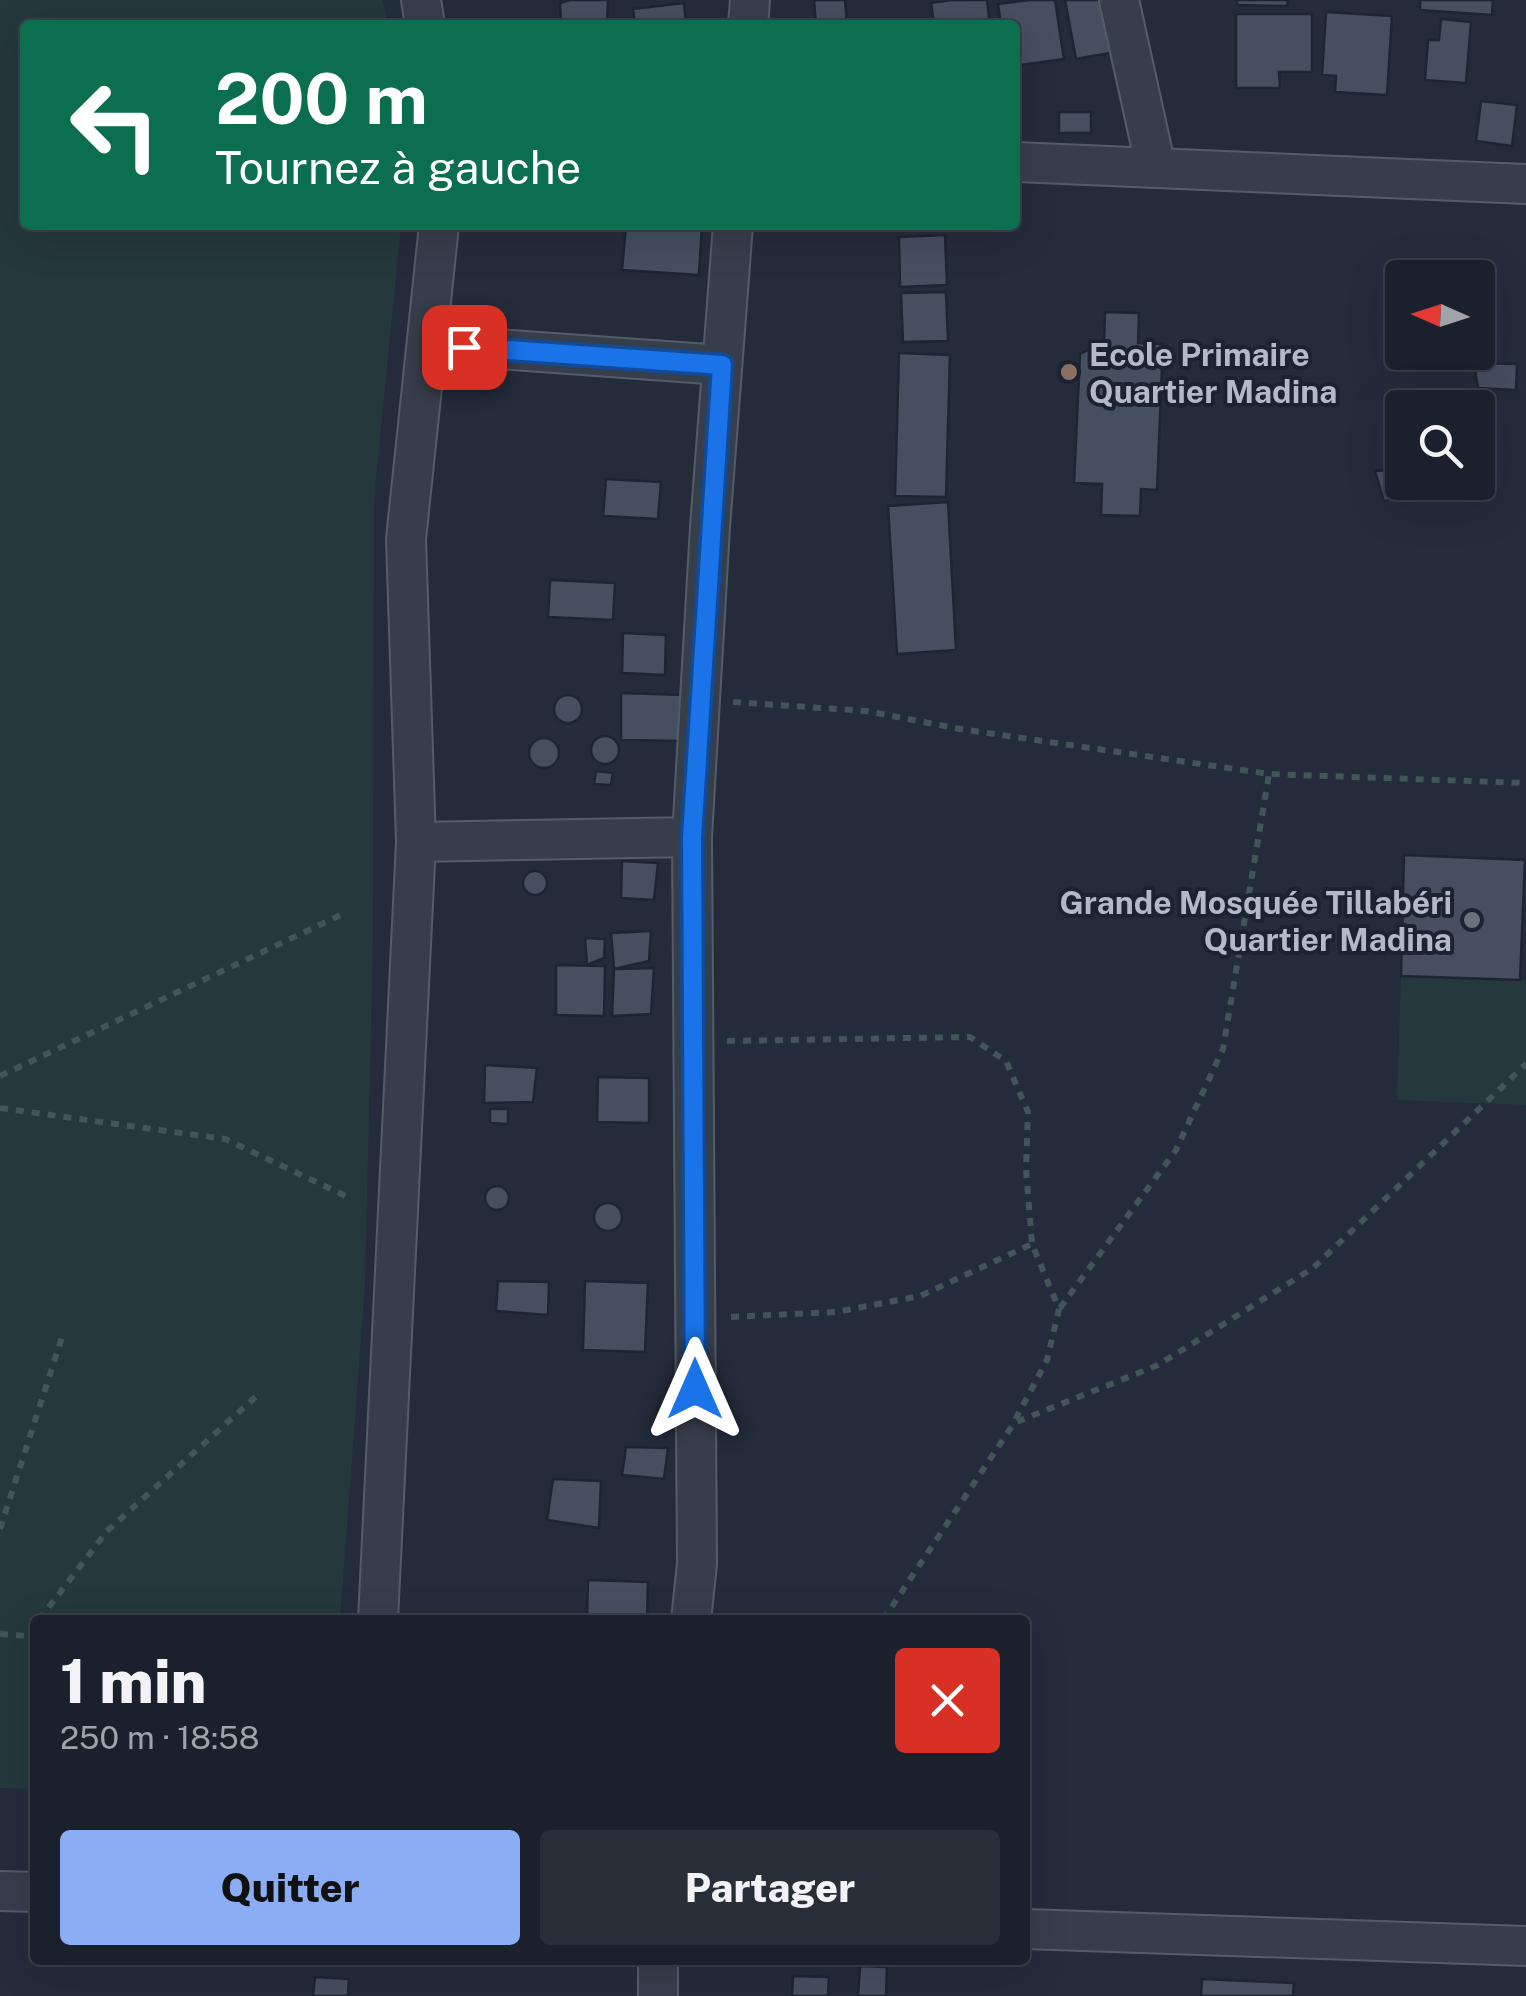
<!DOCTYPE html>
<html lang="fr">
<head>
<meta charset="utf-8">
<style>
  body { margin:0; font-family:"Public Sans",sans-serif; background:#282e38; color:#f1f3f6; height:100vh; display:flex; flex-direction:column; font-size:38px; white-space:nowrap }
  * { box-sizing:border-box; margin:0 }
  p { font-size:32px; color:#a0a3a9 }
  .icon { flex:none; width:55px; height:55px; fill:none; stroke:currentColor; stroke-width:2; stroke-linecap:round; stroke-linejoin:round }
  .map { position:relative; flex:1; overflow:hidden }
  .drawer { position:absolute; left:30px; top:1615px; width:1000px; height:350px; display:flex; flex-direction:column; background:#1b212c; border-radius:10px; box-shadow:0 10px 40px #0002,0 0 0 2px #393e48 }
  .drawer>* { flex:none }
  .guide { position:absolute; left:20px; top:20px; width:1000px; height:210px; border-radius:10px; box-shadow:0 10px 40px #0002,0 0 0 2px #393e48; background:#0b6e4f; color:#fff; overflow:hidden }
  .needle { width:65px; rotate:273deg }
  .fabs { position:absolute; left:1385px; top:260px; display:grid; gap:20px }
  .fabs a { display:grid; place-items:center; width:110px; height:110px; border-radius:10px; background:#1b212c; box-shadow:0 10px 40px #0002,0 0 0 2px #393e48; font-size:50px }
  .pin { position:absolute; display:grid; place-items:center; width:85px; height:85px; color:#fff; margin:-42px; border-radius:20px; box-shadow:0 5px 15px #0006 }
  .me { position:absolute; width:110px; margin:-55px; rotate:0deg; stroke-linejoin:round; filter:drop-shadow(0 0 8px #0008) }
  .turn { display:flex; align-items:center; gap:35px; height:210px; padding:0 30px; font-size:45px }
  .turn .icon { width:130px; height:130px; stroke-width:2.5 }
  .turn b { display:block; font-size:70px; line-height:85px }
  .round { display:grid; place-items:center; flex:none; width:105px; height:105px; border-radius:10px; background:#282e38 }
  .overview { display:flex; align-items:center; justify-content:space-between; height:170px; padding:0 30px }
  h1 { font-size:60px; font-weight:800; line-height:75px }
  .cta { display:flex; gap:20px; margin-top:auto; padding:20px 30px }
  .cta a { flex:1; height:115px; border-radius:10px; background:#8badf4; color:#111; font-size:40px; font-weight:800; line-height:115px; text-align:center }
  .cta a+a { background:#282e38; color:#f1f3f6 }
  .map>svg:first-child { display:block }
</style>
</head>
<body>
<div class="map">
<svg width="1526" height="1996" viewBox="0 0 1526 1996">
  <rect width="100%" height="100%" fill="#242c3b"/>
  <g fill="#25383c">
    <polygon points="0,0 383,0 387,25 25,25 25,225 401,225 374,499 373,942 365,1284 340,1620 35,1620 35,1789 0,1788"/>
    <polygon points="1401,976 1526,980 1526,1105 1397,1100"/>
  </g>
  <g fill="#454f60" stroke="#1e2532" stroke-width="2.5">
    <polygon points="570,0 608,0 607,25 561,25 560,3"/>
    <polygon points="814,0 845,0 847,25 816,25"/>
    <polygon points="951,0 987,0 990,25 934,25 931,3"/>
    <polygon points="1029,0 1055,0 1064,59 1015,66 1015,25 1001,25 998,4"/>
    <polygon points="1065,0 1111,0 1121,51 1076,59"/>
    <polygon points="1237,0 1288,0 1287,6 1237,5"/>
    <polygon points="1420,0 1493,0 1492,15 1420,10"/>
    <polygon points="684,3 686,25 635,25 633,9"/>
    <polygon points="1326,12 1392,16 1387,95 1335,92 1336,76 1322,75"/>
    <polygon points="1236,14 1312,14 1312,72 1279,72 1280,88 1236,88"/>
    <polygon points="1441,19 1471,22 1466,83 1425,80 1428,40 1439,40"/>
    <polygon points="1481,101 1517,105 1512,146 1476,141"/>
    <rect x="1059" y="112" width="32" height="21"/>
    <polygon points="626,225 702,225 699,275 622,270"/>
    <polygon points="897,225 944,225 944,227 897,228"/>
    <polygon points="945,235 947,285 900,287 899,237"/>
    <polygon points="946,292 948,341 903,342 901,293"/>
    <polygon points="1105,312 1139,313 1138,343 1163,344 1157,490 1141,489 1140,516 1101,515 1102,484 1074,483 1080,354 1104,342"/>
    <polygon points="899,353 950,355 946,497 895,496"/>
    <polygon points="1474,363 1517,364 1516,390 1478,388"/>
    <polygon points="1402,469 1402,482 1421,482 1423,493 1384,501 1375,471"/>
    <polygon points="606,479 661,482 658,519 603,516"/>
    <polygon points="948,502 956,650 897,654 888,506"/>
    <polygon points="550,580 615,583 613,620 548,617"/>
    <polygon points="623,633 666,635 665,675 622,673"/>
    <polygon points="621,693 684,695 684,741 621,740"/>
    <circle cx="568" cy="709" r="14"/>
    <circle cx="605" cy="750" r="14"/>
    <circle cx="544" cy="753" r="15"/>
    <polygon points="596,771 613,773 611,785 594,784"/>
    <polygon points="1404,855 1525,860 1520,980 1401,976"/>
    <polygon points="622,861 658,863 654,900 621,898"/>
    <circle cx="535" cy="883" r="12"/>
    <polygon points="651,931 649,961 614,969 611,933"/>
    <polygon points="585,938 605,939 604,958 587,965"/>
    <polygon points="556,965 605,966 604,1016 556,1015"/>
    <polygon points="654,968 651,1014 612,1016 614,969"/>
    <polygon points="485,1065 537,1068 533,1102 484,1103"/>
    <polygon points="598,1077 649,1078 649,1123 597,1122"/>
    <polygon points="490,1109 508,1109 508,1124 490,1123"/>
    <circle cx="497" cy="1198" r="12"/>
    <circle cx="608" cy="1217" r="14"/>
    <polygon points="498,1281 549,1282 548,1315 496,1311"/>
    <polygon points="585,1281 648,1283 645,1352 583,1350"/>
    <polygon points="626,1447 668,1448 664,1479 622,1475"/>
    <polygon points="553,1479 601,1481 599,1528 547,1520"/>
    <polygon points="588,1580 648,1582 647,1620 587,1620"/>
    <polygon points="860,1966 887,1967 886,1996 858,1996"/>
    <polygon points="793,1976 829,1977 828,1996 792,1996"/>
    <polygon points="315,1977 349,1979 348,1996 313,1996"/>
    <polygon points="1202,1979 1294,1983 1293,1996 1201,1996"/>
  </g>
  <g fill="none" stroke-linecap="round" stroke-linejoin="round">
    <defs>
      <g id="street">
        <polyline points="421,0 425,25"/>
        <polyline points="1119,0 1156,168"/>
        <polyline points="748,25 750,0"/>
        <polyline points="1015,162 1526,184"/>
        <polyline points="427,344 722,365"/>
        <polyline points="416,842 692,837"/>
        <polyline points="378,1620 416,842 406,539 439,225"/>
        <polyline points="691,1620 697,1564 692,837 710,527 733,225"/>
        <polyline points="0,1891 35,1892"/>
        <polyline points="1025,1929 1526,1946"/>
        <polyline points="658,1996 658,1960"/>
      </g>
    </defs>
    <use href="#street" stroke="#555c69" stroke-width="42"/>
    <g stroke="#435559" stroke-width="6" stroke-dasharray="8 8" stroke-linecap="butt">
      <polyline points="733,702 866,711 960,729 1269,774 1526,783"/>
      <polyline points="727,1041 970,1037 1006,1061 1028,1112 1026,1169 1032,1244 1059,1309 1047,1360 1014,1422"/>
      <polyline points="0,1076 347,912"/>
      <polyline points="0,1108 225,1139 348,1197"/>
      <polyline points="1060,1308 1176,1150 1223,1049 1269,774"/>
      <polyline points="731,1317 836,1312 920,1296 1032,1244"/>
      <polyline points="0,1529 63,1334"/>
      <polyline points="39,1620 107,1531 260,1393"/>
      <polyline points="883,1620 1014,1423 1158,1365 1313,1268 1526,1064"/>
      <polyline points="0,1634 27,1636 35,1625"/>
    </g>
    <use href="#street" stroke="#373e4b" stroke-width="38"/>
  </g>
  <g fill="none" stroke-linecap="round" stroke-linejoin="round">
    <defs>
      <polyline id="route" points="464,347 722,365 692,838 695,1389"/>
    </defs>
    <use href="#route" stroke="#114b97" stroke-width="25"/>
    <use href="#route" stroke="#1a73e8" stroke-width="18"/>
  </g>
  <circle fill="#8d6e63" stroke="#1c2330" stroke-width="4" cx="1069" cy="372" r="10"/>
  <circle fill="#6b7280" stroke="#1c2330" stroke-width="4" cx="1472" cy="920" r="10"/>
  <g text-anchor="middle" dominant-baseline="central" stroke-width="8" stroke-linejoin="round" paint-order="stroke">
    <g font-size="32" font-weight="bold" fill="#b3b9c7" stroke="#1c2330" text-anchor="start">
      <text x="1089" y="354">Ecole Primaire<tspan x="1089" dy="37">Quartier Madina</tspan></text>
      <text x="1452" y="902" text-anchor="end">Grande Mosquée Tillabéri<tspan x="1452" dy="37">Quartier Madina</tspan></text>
    </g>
  </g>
</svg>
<div class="fabs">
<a><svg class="needle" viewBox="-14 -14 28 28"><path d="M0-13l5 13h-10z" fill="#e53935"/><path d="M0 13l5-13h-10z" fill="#a0a3a9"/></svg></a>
<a><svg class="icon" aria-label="search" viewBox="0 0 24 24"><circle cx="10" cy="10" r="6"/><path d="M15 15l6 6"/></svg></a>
</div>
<div class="pin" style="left:464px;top:347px;background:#d93025"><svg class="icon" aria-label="arrive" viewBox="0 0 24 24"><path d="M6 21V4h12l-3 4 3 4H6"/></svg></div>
<svg class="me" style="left:695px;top:1389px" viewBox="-20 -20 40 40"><path d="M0-17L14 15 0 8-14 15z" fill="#1a73e8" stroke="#fff" stroke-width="4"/></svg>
<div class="guide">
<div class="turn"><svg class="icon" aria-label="left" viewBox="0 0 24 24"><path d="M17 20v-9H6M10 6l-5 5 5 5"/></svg><div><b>200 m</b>Tournez à gauche</div></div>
</div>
<section class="drawer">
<div class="overview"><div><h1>1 min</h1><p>250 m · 18:58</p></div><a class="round" style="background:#d93025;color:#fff"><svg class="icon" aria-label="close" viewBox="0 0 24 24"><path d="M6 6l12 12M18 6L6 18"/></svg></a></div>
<div class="cta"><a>Quitter</a><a>Partager</a></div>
</section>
</div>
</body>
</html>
